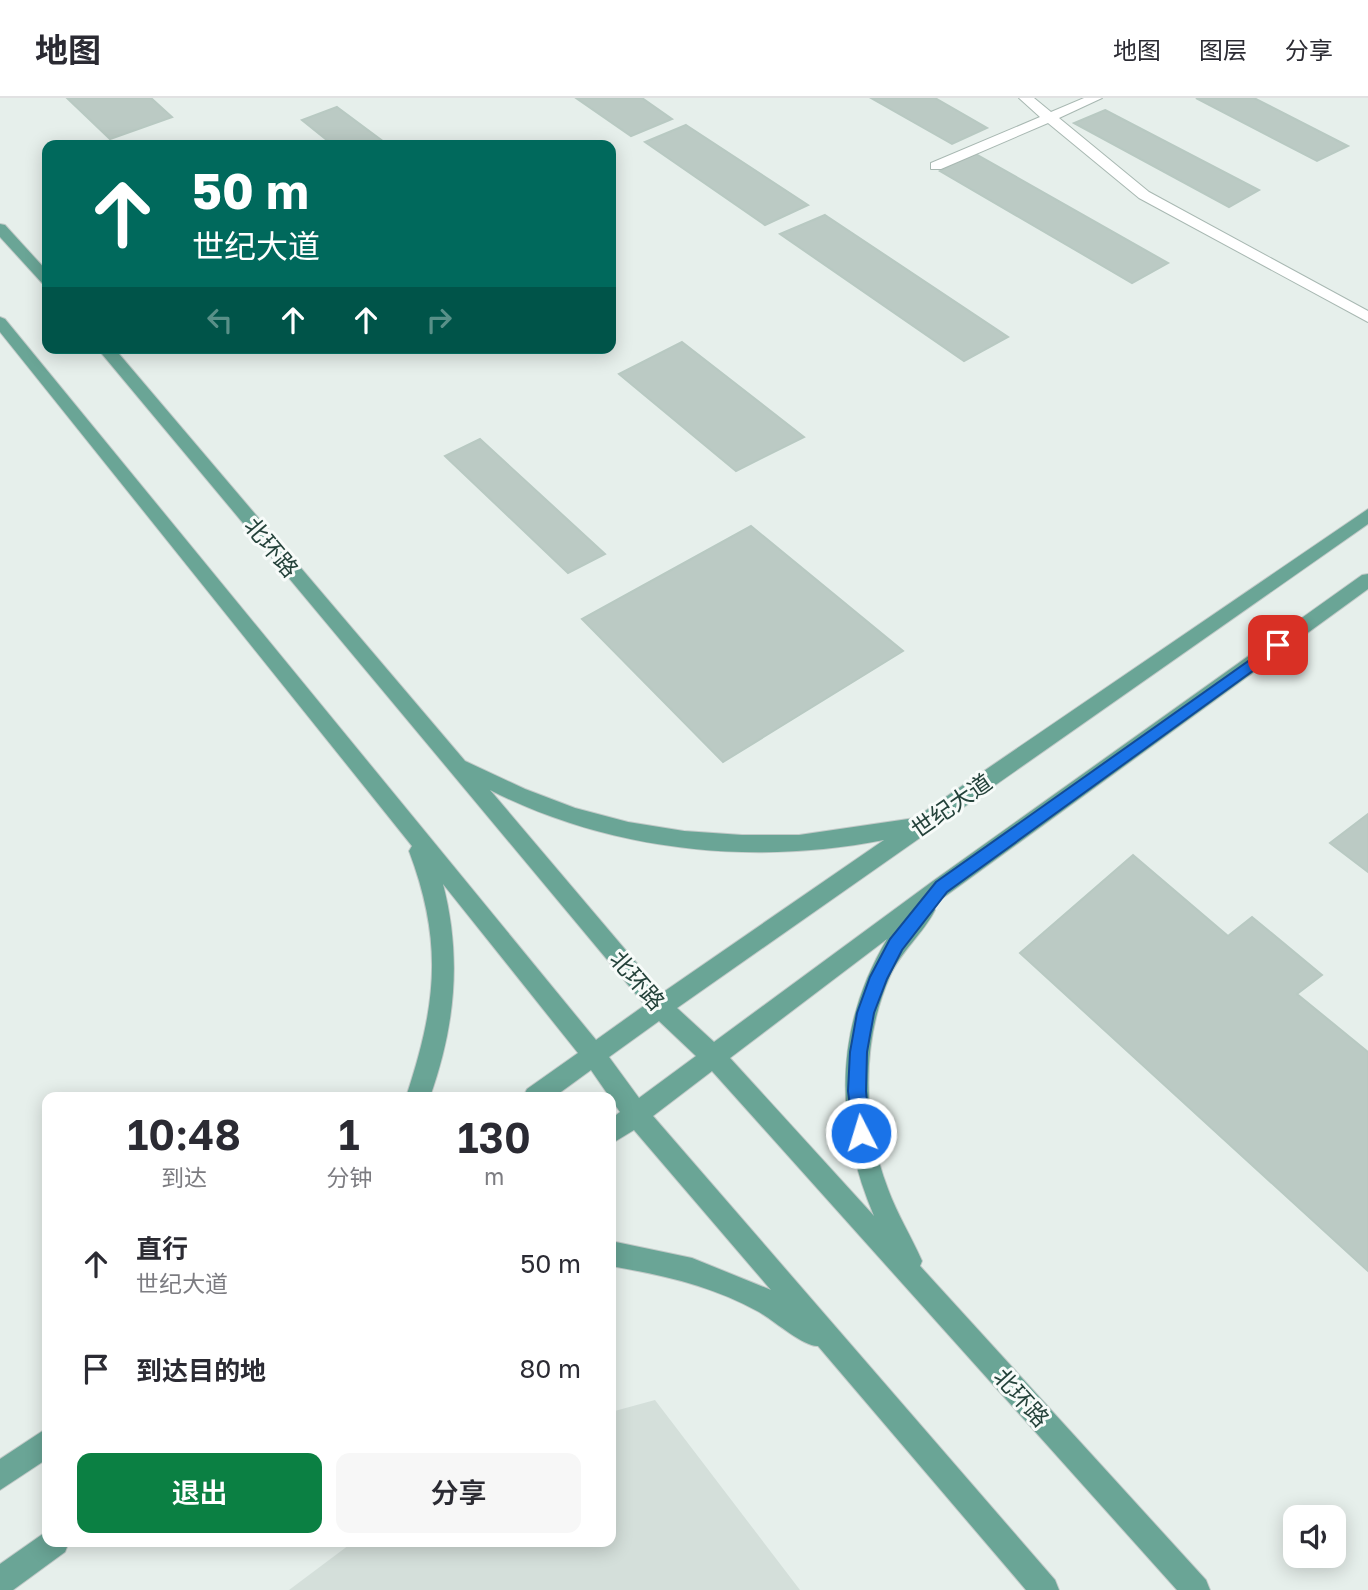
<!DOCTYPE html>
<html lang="zh">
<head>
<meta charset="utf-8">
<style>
  body { margin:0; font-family:"Golos Text","Noto Sans SC",sans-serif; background:#f7f7f7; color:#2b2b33; height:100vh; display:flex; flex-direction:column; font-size:26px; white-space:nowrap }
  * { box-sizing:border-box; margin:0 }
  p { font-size:23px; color:#7c7c81 }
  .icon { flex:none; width:38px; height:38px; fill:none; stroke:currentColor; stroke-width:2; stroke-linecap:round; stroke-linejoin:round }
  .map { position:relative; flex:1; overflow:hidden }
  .panel { position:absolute; left:42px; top:994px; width:574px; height:455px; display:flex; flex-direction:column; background:#fff; border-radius:14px; box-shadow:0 4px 18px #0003 }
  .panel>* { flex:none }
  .banner { position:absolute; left:42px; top:42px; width:574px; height:214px; border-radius:14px; box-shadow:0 4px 18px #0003; background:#00695c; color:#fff; overflow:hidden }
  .tools { position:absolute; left:1283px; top:1407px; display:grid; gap:14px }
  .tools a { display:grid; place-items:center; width:63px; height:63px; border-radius:14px; background:#fff; box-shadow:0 4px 18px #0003; font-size:35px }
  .pin { position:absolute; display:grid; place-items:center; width:60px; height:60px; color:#fff; margin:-30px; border-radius:14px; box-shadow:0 4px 10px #0006 }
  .me { position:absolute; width:77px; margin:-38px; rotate:355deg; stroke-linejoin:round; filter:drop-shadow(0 0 5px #0008) }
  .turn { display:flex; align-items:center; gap:24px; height:147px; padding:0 35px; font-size:32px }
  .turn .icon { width:91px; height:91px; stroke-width:2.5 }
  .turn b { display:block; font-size:49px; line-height:60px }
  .lanes { display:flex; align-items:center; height:66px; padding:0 35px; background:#0003; justify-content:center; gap:35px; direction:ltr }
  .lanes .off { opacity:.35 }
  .eta { display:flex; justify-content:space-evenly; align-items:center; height:119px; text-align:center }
  .eta b { font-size:42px; font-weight:600; line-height:49px }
  .primary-button { display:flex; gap:14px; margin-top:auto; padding:14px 35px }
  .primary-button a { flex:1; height:80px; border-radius:14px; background:#0b8043; color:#fff; font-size:28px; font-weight:600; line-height:80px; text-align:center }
  .primary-button a+a { background:#f7f7f7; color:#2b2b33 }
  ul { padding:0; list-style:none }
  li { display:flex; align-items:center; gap:21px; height:105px; padding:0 35px }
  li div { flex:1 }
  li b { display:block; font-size:26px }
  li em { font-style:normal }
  header { display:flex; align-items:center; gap:42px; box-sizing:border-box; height:98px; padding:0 35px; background:#fff; border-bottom:2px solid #e1e1e2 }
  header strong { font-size:33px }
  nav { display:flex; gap:38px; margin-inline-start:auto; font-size:24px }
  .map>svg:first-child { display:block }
</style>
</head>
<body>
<header>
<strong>地图</strong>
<nav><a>地图</a><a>图层</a><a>分享</a></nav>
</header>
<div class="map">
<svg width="1368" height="1492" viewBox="0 0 1368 1492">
  <rect width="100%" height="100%" fill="#e6efeb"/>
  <polygon fill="#d4dfda" points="655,1302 800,1492 289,1492 353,1444 611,1444 611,1314"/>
  <g fill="#bbcac4" stroke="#b8c9c2" stroke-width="2">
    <polygon points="67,0 151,0 172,19 110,41"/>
    <polygon points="576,0 642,0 672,21 631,38"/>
    <polygon points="871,0 935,0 987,30 952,46"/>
    <polygon points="1196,0 1254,0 1348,48 1317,63"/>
    <polygon points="337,9 388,47 333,47 302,22"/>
    <polygon points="1105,12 1259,92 1229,109 1074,25"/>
    <polygon points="686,27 808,107 765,127 645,44"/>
    <polygon points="974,55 1168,165 1132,185 940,73"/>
    <polygon points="825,117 1008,239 964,263 780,136"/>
    <polygon points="682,244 804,339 736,373 619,276"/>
    <polygon points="480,341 605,456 568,475 445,358"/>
    <polygon points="751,428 903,553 723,664 582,521"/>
    <polygon points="1368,716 1368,774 1330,745"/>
    <polygon points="1133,757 1228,838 1252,819 1322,877 1297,896 1368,954 1368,1173 1020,855"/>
  </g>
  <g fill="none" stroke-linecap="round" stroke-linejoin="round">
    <defs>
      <polygon id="minor" points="1019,0 1034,0 1051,14 1084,0 1102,0 1059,20 1149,94 1368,213 1368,224 1139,100 1048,25 941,71 931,71 931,65 1040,19"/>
      <g id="primary">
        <polygon points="0,126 5,127 47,173 47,186 42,185 0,139"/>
        <path d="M0 219 5 221 596 942 645 907 97 250H114L465 663 525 691 575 710 628 724 684 733 742 737H799L915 720 1368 411V426L677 910 714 944 933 783 1362 477 1368 476V491L933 807 935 812C923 836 901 853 890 878 861 944 862 1024 888 1091 897 1116 911 1138 922 1163L920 1168 1206 1482 1210 1492H1177L712 973 653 1018 1055 1482 1059 1492H1026L818 1248C804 1249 773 1222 759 1214 713 1188 662 1177 611 1168V1143L692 1160 771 1192 634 1032 611 1046V1021L620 1014 591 972 554 999H523L527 991 578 955 443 786C462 860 455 928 430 999H406C436 908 444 846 409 753L412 748 0 234ZM490 692C610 753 752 768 884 742L662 895ZM887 841C834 931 834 1023 874 1118L730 960ZM659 923 696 958 639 1000 609 959Z"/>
        <polygon points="47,1330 47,1361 0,1392 0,1361"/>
        <polygon points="47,1433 47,1444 69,1444 65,1454 13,1492 0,1492 0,1466"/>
      </g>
    </defs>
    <use href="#minor" stroke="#a8b8b2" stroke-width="2"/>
    <use href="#primary" stroke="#c2cac8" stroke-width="2"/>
    <use href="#minor" fill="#fff" fill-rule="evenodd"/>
    <use href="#primary" fill="#6aa596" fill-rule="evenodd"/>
  </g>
  <polygon fill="#1a73e8" stroke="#114b97" stroke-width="2" points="1278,542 1285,547 1283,551 947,794 902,852 887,881 874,915 867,954 866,993 870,1035 867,1041 861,1044 854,1041 848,993 850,954 857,915 870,879 890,841 936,784"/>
  <g text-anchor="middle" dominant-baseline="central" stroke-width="6" stroke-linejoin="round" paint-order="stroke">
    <g font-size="23" fill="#24423a" stroke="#f7fbf9">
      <text transform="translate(272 449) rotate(50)">北环路</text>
      <text transform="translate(951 707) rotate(-35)">世纪大道</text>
      <text transform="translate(638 882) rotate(49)">北环路</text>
      <text transform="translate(1022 1299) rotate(48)">北环路</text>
    </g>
  </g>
</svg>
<div class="tools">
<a><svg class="icon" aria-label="sound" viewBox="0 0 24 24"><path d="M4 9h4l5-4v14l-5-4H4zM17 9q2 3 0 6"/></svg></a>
</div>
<div class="pin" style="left:1278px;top:547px;background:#d93025"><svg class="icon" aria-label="arrive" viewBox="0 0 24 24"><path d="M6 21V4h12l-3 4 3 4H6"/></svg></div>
<svg class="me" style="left:861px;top:1035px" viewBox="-20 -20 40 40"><circle r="17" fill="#1a73e8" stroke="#fff" stroke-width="3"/><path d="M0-11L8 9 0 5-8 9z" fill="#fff"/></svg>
<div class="banner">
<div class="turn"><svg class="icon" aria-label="ahead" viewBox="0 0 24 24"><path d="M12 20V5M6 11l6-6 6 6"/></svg><div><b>50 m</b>世纪大道</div></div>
<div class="lanes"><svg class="icon off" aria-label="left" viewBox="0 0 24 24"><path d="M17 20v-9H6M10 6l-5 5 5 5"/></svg><svg class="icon" aria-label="ahead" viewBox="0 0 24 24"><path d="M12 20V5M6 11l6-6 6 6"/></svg><svg class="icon" aria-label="ahead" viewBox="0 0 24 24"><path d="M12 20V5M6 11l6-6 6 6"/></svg><svg class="icon off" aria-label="right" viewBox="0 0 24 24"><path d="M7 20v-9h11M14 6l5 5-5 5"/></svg></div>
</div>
<section class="panel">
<div class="eta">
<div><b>10:48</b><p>到达</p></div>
<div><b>1</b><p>分钟</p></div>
<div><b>130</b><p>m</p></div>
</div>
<ul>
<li><svg class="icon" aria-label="ahead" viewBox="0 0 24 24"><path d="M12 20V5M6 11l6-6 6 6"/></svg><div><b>直行</b><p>世纪大道</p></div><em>50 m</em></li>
<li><svg class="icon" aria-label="arrive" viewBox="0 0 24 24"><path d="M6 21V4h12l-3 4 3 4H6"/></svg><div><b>到达目的地</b></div><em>80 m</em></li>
</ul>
<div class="primary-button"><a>退出</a><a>分享</a></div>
</section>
</div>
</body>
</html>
